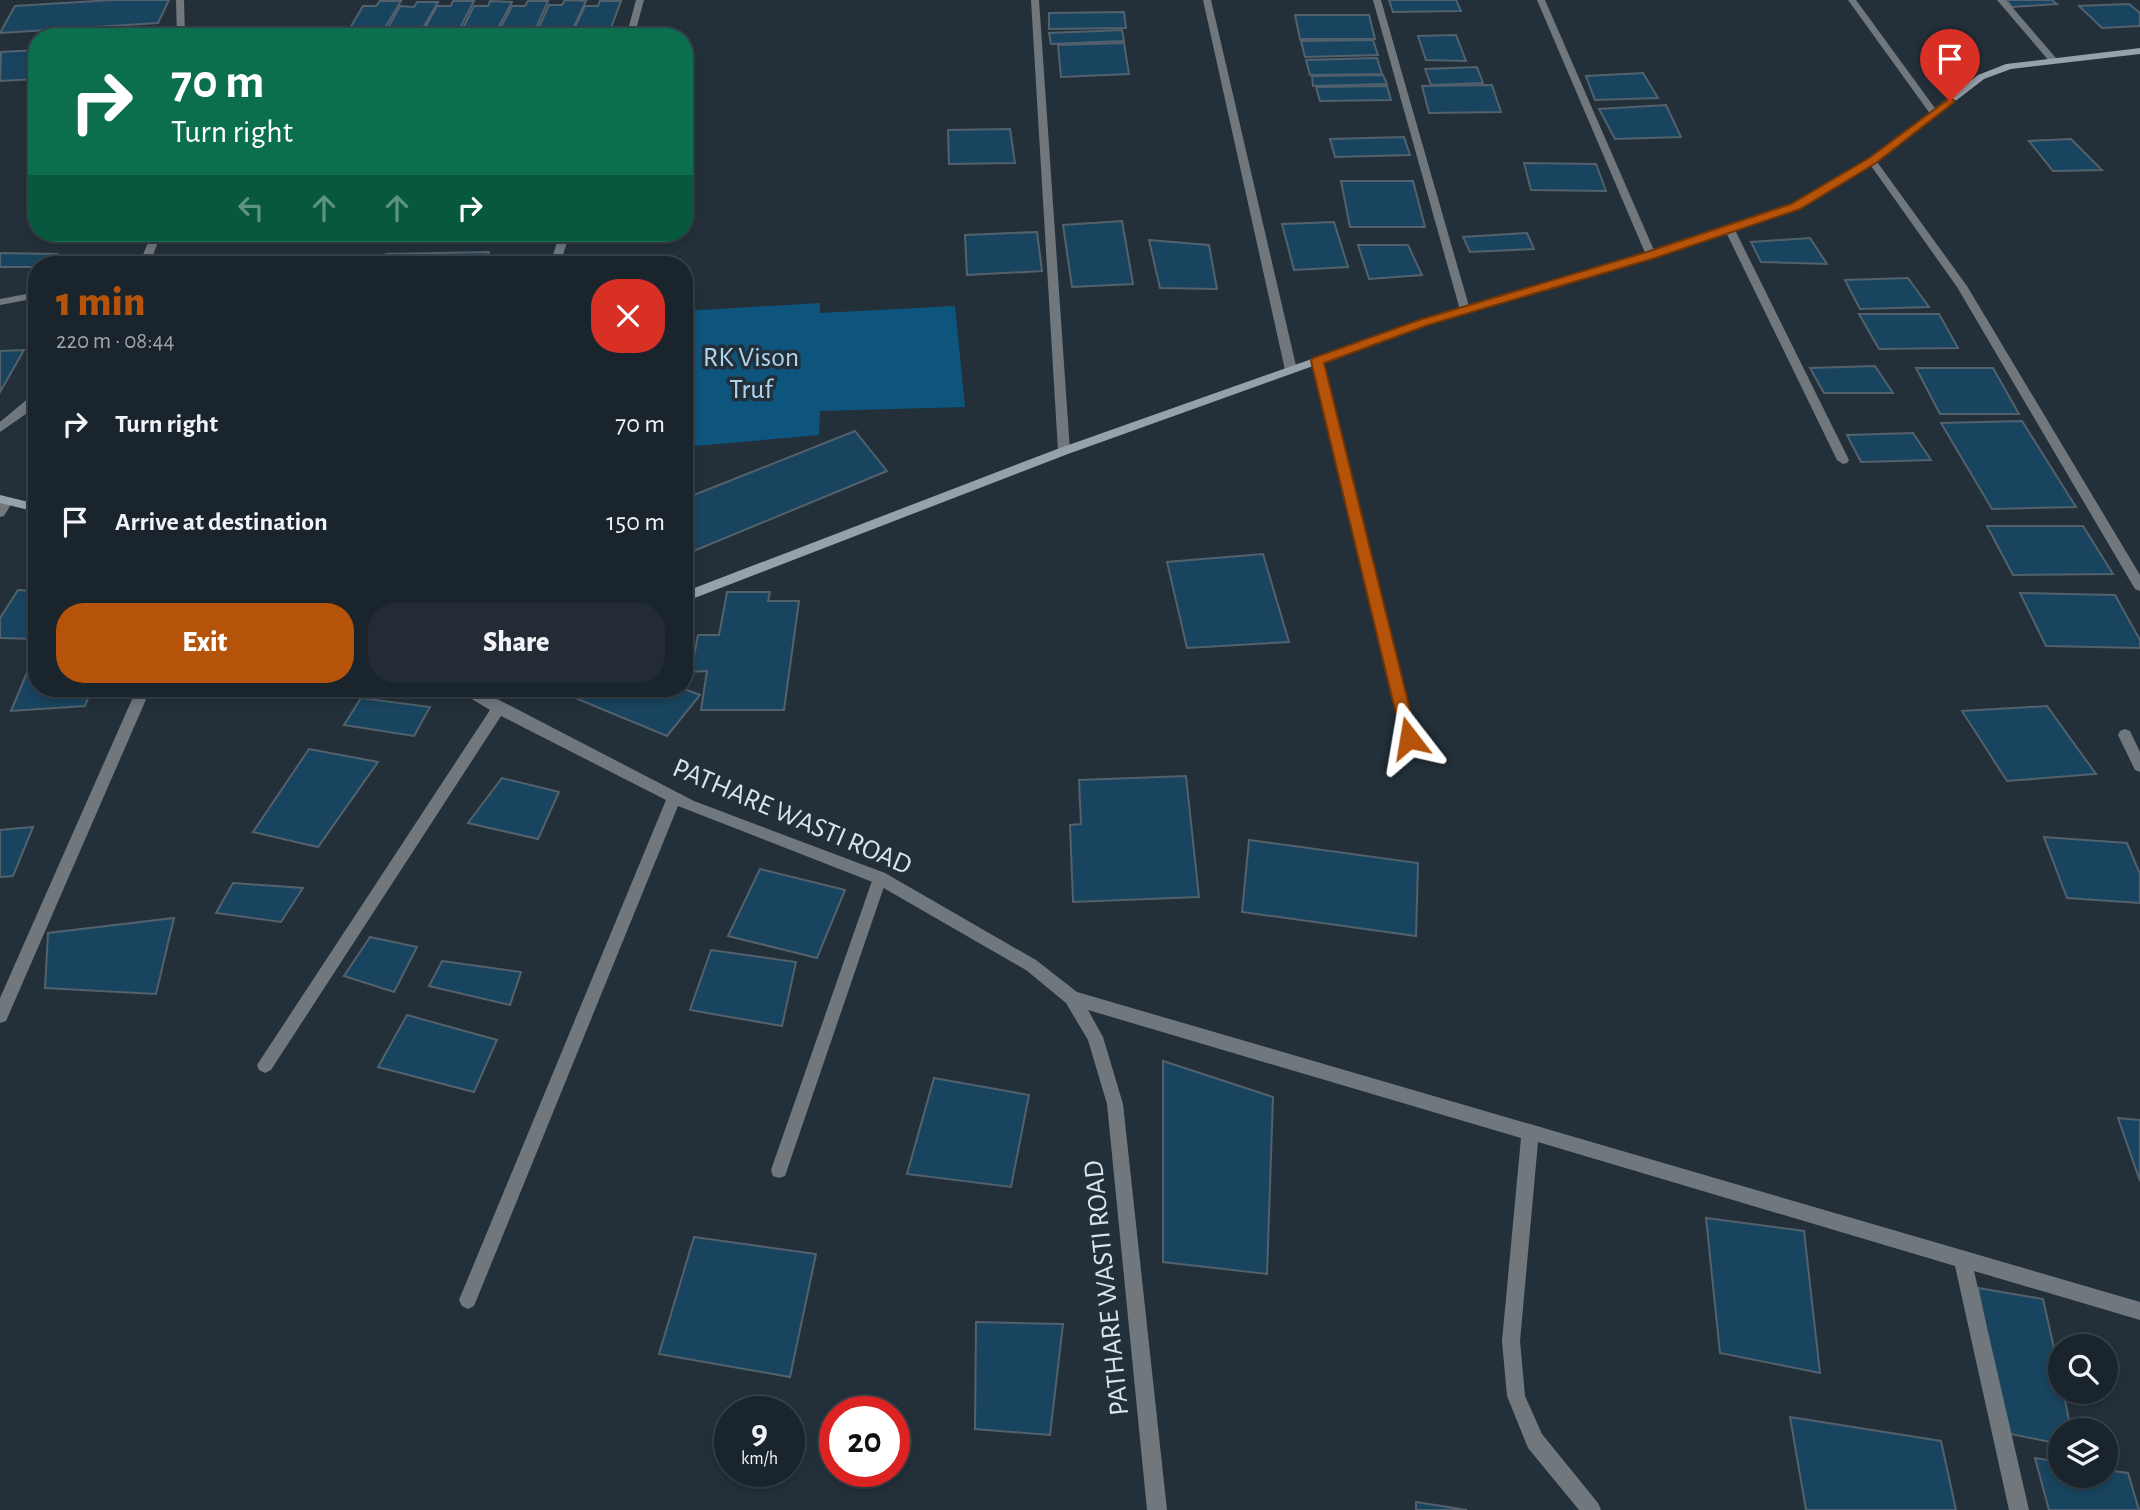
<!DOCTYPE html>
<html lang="en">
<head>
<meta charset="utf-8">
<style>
  body { margin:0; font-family:"Alegreya Sans",sans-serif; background:#232c34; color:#f1f3f6; height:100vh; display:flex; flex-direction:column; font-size:26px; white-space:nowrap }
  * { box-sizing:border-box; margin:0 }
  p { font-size:23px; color:#9fa4a9 }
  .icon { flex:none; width:38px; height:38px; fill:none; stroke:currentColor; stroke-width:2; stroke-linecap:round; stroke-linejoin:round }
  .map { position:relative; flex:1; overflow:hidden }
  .drawer { position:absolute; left:28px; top:256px; width:665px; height:441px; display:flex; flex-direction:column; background:#1a242c; border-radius:28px; box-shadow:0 4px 10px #0003,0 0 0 2px #384148 }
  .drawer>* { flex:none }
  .guide { position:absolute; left:28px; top:28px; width:665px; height:214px; border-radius:28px; box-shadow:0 4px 10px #0003,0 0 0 2px #384148; background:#0b6e4f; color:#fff; overflow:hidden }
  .fabs { position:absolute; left:2048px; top:1334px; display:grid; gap:14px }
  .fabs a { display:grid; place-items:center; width:70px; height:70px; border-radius:50%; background:#1a242c; box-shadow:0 4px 10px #0003,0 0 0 2px #384148; font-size:35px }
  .speed { position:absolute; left:714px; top:1396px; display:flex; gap:14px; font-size:35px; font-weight:700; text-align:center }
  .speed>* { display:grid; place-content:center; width:91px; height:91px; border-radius:50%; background:#1a242c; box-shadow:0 4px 10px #0003,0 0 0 2px #384148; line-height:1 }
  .speed small { font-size:18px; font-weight:400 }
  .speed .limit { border:10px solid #d22; background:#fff; color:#111 }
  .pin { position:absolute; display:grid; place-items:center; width:60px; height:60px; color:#fff; margin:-72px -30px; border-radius:50% 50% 50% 0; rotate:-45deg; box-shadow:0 0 7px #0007 }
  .pin .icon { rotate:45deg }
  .me { position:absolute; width:77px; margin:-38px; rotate:346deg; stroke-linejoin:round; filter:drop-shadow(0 0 5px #0008) }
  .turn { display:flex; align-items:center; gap:24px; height:147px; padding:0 28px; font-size:32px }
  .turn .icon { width:91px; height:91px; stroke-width:2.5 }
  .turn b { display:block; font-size:49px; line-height:60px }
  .lanes { display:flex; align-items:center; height:66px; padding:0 28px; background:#0003; justify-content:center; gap:35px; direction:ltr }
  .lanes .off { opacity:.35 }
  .round { display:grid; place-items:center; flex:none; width:74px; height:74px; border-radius:28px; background:#232c34 }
  .summary { display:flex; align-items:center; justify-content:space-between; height:119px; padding:0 28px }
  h1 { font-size:42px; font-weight:800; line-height:52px; color:#b45309 }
  .cta { display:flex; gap:14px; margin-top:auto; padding:14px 28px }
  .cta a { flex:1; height:80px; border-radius:28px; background:#b45309; color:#fff; font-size:28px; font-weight:800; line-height:80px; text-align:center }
  .cta a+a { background:#232c34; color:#f1f3f6 }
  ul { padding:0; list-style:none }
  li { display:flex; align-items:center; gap:21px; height:98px; padding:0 28px }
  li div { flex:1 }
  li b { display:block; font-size:26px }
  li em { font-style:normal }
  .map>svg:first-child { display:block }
</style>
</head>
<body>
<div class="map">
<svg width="2140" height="1510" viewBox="0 0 2140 1510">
  <rect width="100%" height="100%" fill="#23303a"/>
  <polygon fill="#0e557d" points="820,303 820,313 955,306 965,407 820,411 819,435 684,447 684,311"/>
  <g fill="#19445f" stroke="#52616c" stroke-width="2">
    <polygon points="112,0 169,0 158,23 0,33 15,6"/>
    <polygon points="565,0 586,1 574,27 539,27 549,5 562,5"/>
    <polygon points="1389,0 1456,0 1461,11 1393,12"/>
    <polygon points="2006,0 2052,0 2057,4 2012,7"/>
    <polygon points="380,1 401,1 385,28 350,28 363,6 376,6"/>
    <polygon points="453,1 474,1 460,28 425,28 437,6 451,6"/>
    <polygon points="490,1 512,2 498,28 463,28 474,6 488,6"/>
    <polygon points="528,1 548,1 536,28 501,27 512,6 525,6"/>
    <polygon points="600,1 621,1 611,28 575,27 585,6 598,6"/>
    <polygon points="417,2 438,2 423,28 388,28 400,6 414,7"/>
    <polygon points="2129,4 2140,13 2140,26 2102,28 2079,6"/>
    <polygon points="1124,12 1126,28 1049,29 1049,13"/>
    <polygon points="1295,15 1369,15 1375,39 1300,39"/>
    <polygon points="1122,30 1124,41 1051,44 1049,33"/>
    <polygon points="1456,35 1466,61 1426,60 1418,36"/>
    <polygon points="1373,40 1378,55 1305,57 1301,41"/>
    <polygon points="1124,43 1129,74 1061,77 1058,45"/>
    <polygon points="37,50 37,79 0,81 1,52"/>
    <polygon points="1377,58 1382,74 1310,75 1306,60"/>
    <polygon points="1477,67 1483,83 1431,85 1425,69"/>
    <polygon points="1643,73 1658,98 1595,100 1586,76"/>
    <polygon points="1383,75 1387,84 1313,86 1312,76"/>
    <polygon points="1492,85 1501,112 1429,113 1422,86"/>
    <polygon points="1387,86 1391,100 1320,101 1316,87"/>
    <polygon points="1666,105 1681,137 1615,139 1599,109"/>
    <polygon points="1010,129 1015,163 949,164 948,130"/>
    <polygon points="1404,137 1410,155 1335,157 1330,139"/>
    <polygon points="2071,139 2102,170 2053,171 2029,141"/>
    <polygon points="1524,163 1596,164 1606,191 1531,190"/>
    <polygon points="1341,181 1413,181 1425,227 1350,227"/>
    <polygon points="1122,221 1133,284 1072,287 1063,225"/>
    <polygon points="1334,222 1348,267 1294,270 1282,224"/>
    <polygon points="1037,232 1042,271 967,275 965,235"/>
    <polygon points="1527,233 1534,249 1470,252 1463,237"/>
    <polygon points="1810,238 1827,264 1761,262 1751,242"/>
    <polygon points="1149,240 1209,245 1217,289 1160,288"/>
    <polygon points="1358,245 1408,245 1422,275 1369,279"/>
    <polygon points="489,252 484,264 382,264 386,254"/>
    <polygon points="0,253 57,254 50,264 37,264 37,267 0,267"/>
    <polygon points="1908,278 1929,307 1860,309 1845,280"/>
    <polygon points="1859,314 1939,314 1958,348 1879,349"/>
    <polygon points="24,350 0,392 0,351"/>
    <polygon points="1875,366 1893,393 1824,393 1810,368"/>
    <polygon points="1916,368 1993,368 2019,414 1940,414"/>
    <polygon points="2022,421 2076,507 1992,509 1941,423"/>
    <polygon points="855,431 887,471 684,555 684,499"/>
    <polygon points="1913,433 1931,460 1861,462 1847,435"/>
    <polygon points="1987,526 2083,526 2113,574 2013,575"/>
    <polygon points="1263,554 1289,642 1187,648 1167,562"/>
    <polygon points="18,590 37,591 37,639 0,638 0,618"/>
    <polygon points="727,592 770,592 768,601 799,601 784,710 701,710 707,671 691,672 698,635 719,635"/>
    <polygon points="2020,593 2115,595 2140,640 2140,648 2046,646"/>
    <polygon points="33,658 37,658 37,688 92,688 85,706 11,711"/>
    <polygon points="551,688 682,688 700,695 667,736"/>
    <polygon points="361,698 430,707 414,736 344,725"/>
    <polygon points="2047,706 2096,774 2007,781 1962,711"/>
    <polygon points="309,749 378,762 318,847 253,832"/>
    <polygon points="1186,776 1199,897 1073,902 1070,825 1081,824 1079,780"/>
    <polygon points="502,778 559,792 538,839 468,823"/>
    <polygon points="33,827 13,876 0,877 0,830"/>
    <polygon points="2044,837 2127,843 2140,874 2140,903 2067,898"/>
    <polygon points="1249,840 1418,863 1416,936 1242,912"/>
    <polygon points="760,869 845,890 817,958 728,936"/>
    <polygon points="233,883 303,888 281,922 216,913"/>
    <polygon points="174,918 156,994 45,988 48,933"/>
    <polygon points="370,937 417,947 394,992 344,976"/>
    <polygon points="711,950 796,962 782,1026 690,1010"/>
    <polygon points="442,961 521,972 510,1005 429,986"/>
    <polygon points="407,1015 497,1040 474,1092 378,1067"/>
    <polygon points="1163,1061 1273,1097 1267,1274 1163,1262"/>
    <polygon points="934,1078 1029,1095 1011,1187 907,1174"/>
    <polygon points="2118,1118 2140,1120 2140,1181"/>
    <polygon points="1706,1218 1804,1231 1820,1373 1720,1353"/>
    <polygon points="694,1237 816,1254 790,1377 659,1354"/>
    <polygon points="1978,1288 2043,1299 2060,1375 2060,1391 2063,1391 2071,1430 2060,1430 2060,1444 2006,1433"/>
    <polygon points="976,1322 1063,1324 1050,1435 975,1429"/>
    <polygon points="1790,1417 1941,1441 1956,1510 1806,1510"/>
    <polygon points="2035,1458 2060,1462 2060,1475 2105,1475 2105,1470 2128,1473 2139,1510 2049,1510"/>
    <polygon points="1416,1502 1467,1510 1416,1510"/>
  </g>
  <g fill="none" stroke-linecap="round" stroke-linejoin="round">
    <g fill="#71787d" fill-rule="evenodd">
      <polygon points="1848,0 1856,0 1937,111 1937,115 1931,115"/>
      <polygon points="631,32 634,33 634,37 549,37 553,34"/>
      <polygon points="1317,357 1323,361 1416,738 1414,742 1404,742 1402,738 1311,361"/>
      <polygon points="880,872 885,873 887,878 787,1170 785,1176 779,1178 773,1176 771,1170 873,878 875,873"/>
    </g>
    <g fill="#71787d" fill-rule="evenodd">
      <polygon points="176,0 184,0 185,37 177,37"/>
      <polygon points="636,0 644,0 634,37 626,37"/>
      <polygon points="1031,0 1039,0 1070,451 1064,455 1058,451"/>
      <polygon points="1203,0 1211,0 1297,370 1291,374 1285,370"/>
      <polygon points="1373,0 1381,0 1470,310 1469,312 1465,313 1460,310"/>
      <polygon points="1537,0 1545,0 1656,255 1655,257 1651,258 1646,255"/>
      <polygon points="1997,0 2006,0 2056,58 2056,62 2050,62"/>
      <polygon points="1869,159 1875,159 1967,286 2140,575 2140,591 2135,589 1957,287 1869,163"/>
      <polygon points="1729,225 1734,228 1849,460 1847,463 1843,464 1837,460 1724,228"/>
      <polygon points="152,233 162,233 149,264 139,264"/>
      <polygon points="560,233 570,233 560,264 550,264"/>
      <polygon points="37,292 37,298 0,305 0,299"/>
      <polygon points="37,391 37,404 33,409 0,432 0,422"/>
      <polygon points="7,497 13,501 4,516 0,517 0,503 3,498"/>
      <polygon points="137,688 151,688 6,1021 0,1023 0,998"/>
      <polygon points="458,688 476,688 694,801 885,873 1036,960 1077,992 2140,1302 2140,1320 1974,1271 2029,1510 2009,1510 1955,1266 1538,1142 1520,1341 1525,1396 1542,1434 1598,1503 1601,1510 1579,1510 1528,1448 1507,1396 1502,1341 1521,1138 1088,1010 1103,1037 1123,1104 1167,1510 1147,1510 1107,1104 1088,1040 1066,1003 1026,970 875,883 678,806 474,1306 468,1309 462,1306 459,1300 666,800 501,716 271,1070 265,1073 259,1070 257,1065 490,710 460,692"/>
      <polygon points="2125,729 2130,731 2140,752 2140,772 2135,770 2118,735 2120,731"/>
    </g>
    <g fill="#96a1a9" fill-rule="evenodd">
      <polygon points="2140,48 2140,54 2011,69 1984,79 1875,163 1799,209 1655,257 1427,325 1068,454 684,602 684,592 1060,448 1419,321 1647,253 1791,205 1869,159 1978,75 2006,64"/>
      <polygon points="0,495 37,504 37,512 0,503"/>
    </g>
  </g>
  <polygon fill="#b45309" stroke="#753606" stroke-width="2" points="1950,98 1955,101 1953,103 1876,163 1800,209 1655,258 1428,325 1324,363 1417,738 1409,744 1403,743 1311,361 1313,358 1419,320 1647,252 1791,204 1869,158"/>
  <g text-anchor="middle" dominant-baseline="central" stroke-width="7" stroke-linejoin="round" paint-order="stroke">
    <g font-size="28" fill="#aed4f0" stroke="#23303a">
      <text x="751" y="358">RK Vison<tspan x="751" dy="32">Truf</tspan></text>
    </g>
    <g font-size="28" fill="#dbe4ea" stroke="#23303a">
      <text transform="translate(792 817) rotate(23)">PATHARE WASTI ROAD</text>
      <text transform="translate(1107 1288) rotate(-96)">PATHARE WASTI ROAD</text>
    </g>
  </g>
</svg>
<div class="fabs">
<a><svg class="icon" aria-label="search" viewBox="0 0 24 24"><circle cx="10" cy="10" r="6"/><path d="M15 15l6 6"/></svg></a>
<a><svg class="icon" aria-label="layers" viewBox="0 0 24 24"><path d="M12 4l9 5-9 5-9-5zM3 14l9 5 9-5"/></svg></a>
</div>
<div class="speed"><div>9<small>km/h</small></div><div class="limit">20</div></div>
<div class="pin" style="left:1950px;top:101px;background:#d93025"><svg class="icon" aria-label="arrive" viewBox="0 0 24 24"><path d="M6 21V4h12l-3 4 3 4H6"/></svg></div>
<svg class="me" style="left:1409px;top:738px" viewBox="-20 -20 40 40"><path d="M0-17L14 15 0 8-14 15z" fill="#b45309" stroke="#fff" stroke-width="4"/></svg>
<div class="guide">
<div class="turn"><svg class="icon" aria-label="right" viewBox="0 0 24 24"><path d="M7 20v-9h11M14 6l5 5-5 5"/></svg><div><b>70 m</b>Turn right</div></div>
<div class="lanes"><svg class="icon off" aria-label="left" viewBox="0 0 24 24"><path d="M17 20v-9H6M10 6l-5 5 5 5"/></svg><svg class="icon off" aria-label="ahead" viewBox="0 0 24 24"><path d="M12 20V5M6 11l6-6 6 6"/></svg><svg class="icon off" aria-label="ahead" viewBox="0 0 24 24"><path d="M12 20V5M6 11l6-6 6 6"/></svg><svg class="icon" aria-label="right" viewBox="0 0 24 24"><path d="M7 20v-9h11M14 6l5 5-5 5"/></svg></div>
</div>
<section class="drawer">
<div class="summary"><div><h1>1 min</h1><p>220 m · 08:44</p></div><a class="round" style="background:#d93025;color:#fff"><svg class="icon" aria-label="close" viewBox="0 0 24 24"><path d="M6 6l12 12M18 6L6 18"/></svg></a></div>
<ul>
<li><svg class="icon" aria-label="right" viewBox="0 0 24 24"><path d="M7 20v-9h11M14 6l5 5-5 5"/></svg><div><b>Turn right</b></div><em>70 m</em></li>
<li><svg class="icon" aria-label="arrive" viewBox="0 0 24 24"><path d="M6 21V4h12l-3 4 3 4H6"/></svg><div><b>Arrive at destination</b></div><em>150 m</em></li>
</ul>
<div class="cta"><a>Exit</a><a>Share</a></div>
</section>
</div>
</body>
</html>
